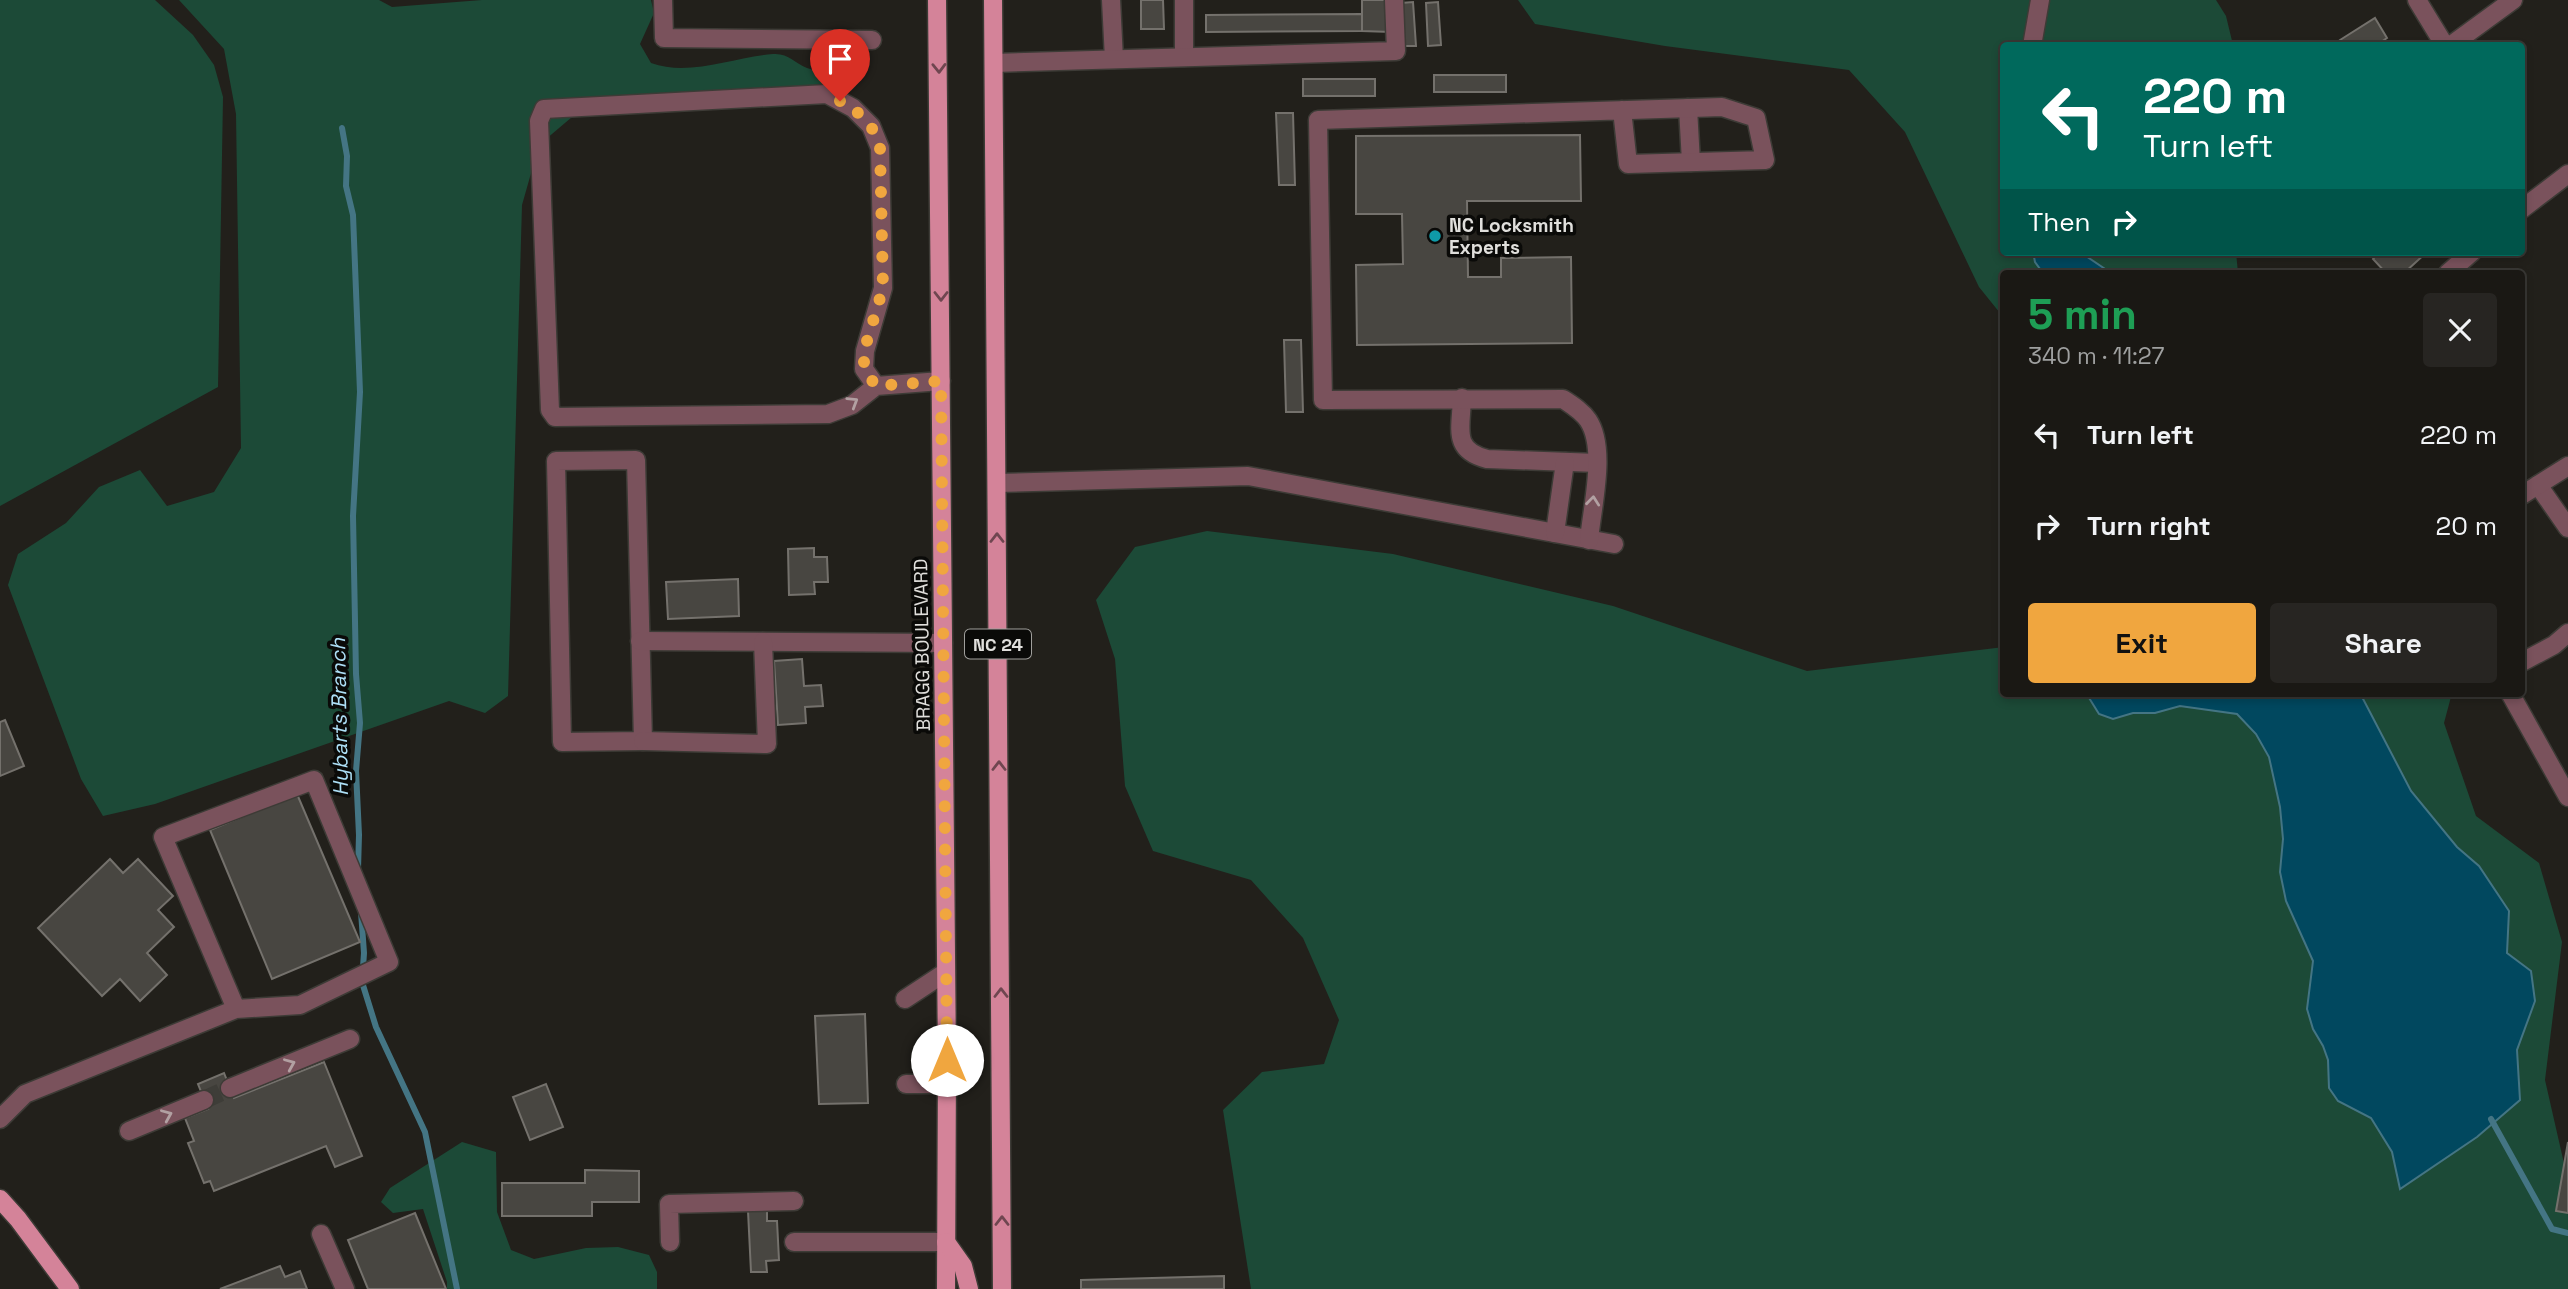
<!DOCTYPE html>
<html lang="en">
<head>
<meta charset="utf-8">
<style>
  body { margin:0; font-family:"Space Grotesk",sans-serif; background:#272522; color:#f1f3f6; height:100vh; display:flex; flex-direction:column; font-size:26px; white-space:nowrap }
  * { box-sizing:border-box; margin:0 }
  p { font-size:23px; color:#9fa0a0 }
  .icon { flex:none; width:38px; height:38px; fill:none; stroke:currentColor; stroke-width:2; stroke-linecap:round; stroke-linejoin:round }
  .map { position:relative; flex:1; overflow:hidden }
  .panel { position:absolute; left:2000px; top:270px; width:525px; height:427px; display:flex; flex-direction:column; background:#1a1814; border-radius:7px; box-shadow:0 4px 10px #0003,0 0 0 2px #383734 }
  .panel>* { flex:none }
  .guide { position:absolute; left:2000px; top:42px; width:525px; height:214px; border-radius:7px; box-shadow:0 4px 10px #0003,0 0 0 2px #383734; background:#00695c; color:#fff; overflow:hidden }
  .pin { position:absolute; display:grid; place-items:center; width:60px; height:60px; color:#fff; margin:-72px -30px; border-radius:50% 50% 50% 0; rotate:-45deg; box-shadow:0 0 7px #0007 }
  .pin .icon { rotate:45deg }
  .me { position:absolute; width:77px; margin:-38px; rotate:0deg; stroke-linejoin:round; filter:drop-shadow(0 0 5px #0008) }
  .turn { display:flex; align-items:center; gap:24px; height:147px; padding:0 28px; font-size:32px }
  .turn .icon { width:91px; height:91px; stroke-width:2.5 }
  .turn b { display:block; font-size:49px; line-height:60px }
  .then { display:flex; align-items:center; height:66px; padding:0 28px; background:#0003; gap:14px; font-size:26px }
  .round { display:grid; place-items:center; flex:none; width:74px; height:74px; border-radius:7px; background:#272522 }
  .head { display:flex; align-items:center; justify-content:space-between; height:119px; padding:0 28px }
  h1 { font-size:42px; font-weight:600; line-height:52px; color:#1e9e55 }
  .action { display:flex; gap:14px; margin-top:auto; padding:14px 28px }
  .action a { flex:1; height:80px; border-radius:7px; background:#f0a63f; color:#111; font-size:28px; font-weight:600; line-height:80px; text-align:center }
  .action a+a { background:#272522; color:#f1f3f6 }
  ul { padding:0; list-style:none }
  li { display:flex; align-items:center; gap:21px; height:91px; padding:0 28px }
  li div { flex:1 }
  li b { display:block; font-size:26px }
  li em { font-style:normal }
  .map>svg:first-child { display:block }
</style>
</head>
<body>
<div class="map">
<svg width="2568" height="1289" viewBox="0 0 2568 1289">
  <rect width="100%" height="100%" fill="#22201b"/>
  <g fill="#1c4a37">
    <polygon points="0,0 155,0 193,35 214,65 223,97 218,387 0,506"/>
    <path d="M179 0H379L392 7 482 0H651L654 13 640 44 651 63C690 77 733 57 773 54 789 53 794 63 807 68 824 74 843 73 860 81L851 91 781 104 585 106 539 145 522 205 508 696 485 713 449 701 155 804 103 816 81 779 8 585 18 554 66 523 99 487 140 470 167 506 214 492 241 448 236 114 224 49Z"/>
    <polygon points="1518,0 2216,0 2226,16 2233,45 2004,46 2004,252 2236,252 2238,273 2004,273 2004,318 1979,287 1905,132 1849,70 1665,46 1535,24"/>
    <polygon points="1207,531 1393,554 1613,606 1807,671 2004,647 2004,693 2452,693 2444,723 2476,816 2539,863 2562,942 2545,1080 2568,1181 2568,1289 1251,1289 1223,1110 1262,1072 1324,1064 1339,1020 1303,938 1251,880 1153,851 1125,786 1115,659 1096,600 1135,547"/>
    <polygon points="462,1142 496,1152 497,1212 511,1250 534,1259 586,1248 618,1247 649,1255 657,1272 657,1289 447,1289 447,1282 423,1209 393,1213 381,1202 390,1188"/>
  </g>
  <g fill="#01485f" stroke="#447584" stroke-width="2">
    <polygon points="2033,252 2080,252 2111,273 2043,273 2035,262"/>
    <polygon points="2086,693 2360,693 2411,791 2457,847 2479,866 2509,911 2507,953 2531,971 2535,1001 2517,1050 2520,1100 2477,1137 2400,1189 2392,1152 2371,1118 2338,1101 2329,1088 2328,1060 2323,1046 2313,1029 2307,1009 2313,961 2286,901 2280,872 2283,839 2280,807 2269,757 2256,734 2237,714 2180,706 2155,713 2133,713 2113,719 2099,714"/>
  </g>
  <g fill="none" stroke-linecap="round" stroke-linejoin="round">
    <g stroke="#447584" stroke-width="6">
      <polyline points="342,128 347,156 346,186 353,215 360,392 353,516 356,674 360,723 356,771 359,835 358,870"/>
      <polyline points="361,912 364,953 362,982 376,1027 425,1132 457,1289"/>
      <polyline points="2491,1119 2552,1229 2568,1233"/>
    </g>
  </g>
  <g fill="#484641" stroke="#74716c" stroke-width="2">
    <polygon points="1141,0 1163,0 1164,29 1141,29"/>
    <polygon points="1362,0 1389,0 1391,32 1362,31"/>
    <polygon points="1413,2 1416,46 1404,46 1401,3"/>
    <polygon points="1438,2 1441,45 1428,46 1426,3"/>
    <polygon points="1362,14 1362,31 1206,32 1206,15"/>
    <polygon points="2375,18 2387,38 2375,46 2343,46 2340,40"/>
    <rect x="1434" y="75" width="72" height="17"/>
    <rect x="1303" y="79" width="72" height="17"/>
    <polygon points="1276,113 1293,113 1295,185 1279,185"/>
    <polygon points="1580,135 1581,201 1467,201 1468,277 1501,277 1501,258 1571,257 1572,343 1357,345 1356,265 1403,264 1402,214 1356,214 1356,136"/>
    <polygon points="2379,252 2427,252 2404,273 2386,273 2373,259"/>
    <polygon points="1284,340 1301,340 1303,412 1286,412"/>
    <polygon points="814,548 814,557 827,557 828,582 814,582 815,594 789,595 788,549"/>
    <polygon points="738,579 739,616 668,619 666,582"/>
    <polygon points="802,659 804,686 821,685 823,706 805,707 806,723 778,725 774,661"/>
    <polygon points="5,720 24,766 0,776 0,722"/>
    <polygon points="297,794 360,942 272,979 210,830"/>
    <polygon points="110,859 123,873 138,859 173,896 158,910 174,927 147,953 167,975 140,1001 120,979 102,996 38,928"/>
    <polygon points="865,1014 868,1103 819,1104 815,1016"/>
    <polygon points="324,1062 362,1156 335,1167 326,1146 214,1191 210,1181 204,1183 188,1143 194,1141 185,1118 208,1109 198,1084 224,1073 234,1098"/>
    <polygon points="546,1084 563,1127 530,1140 513,1097"/>
    <polygon points="2568,1142 2568,1213 2556,1211"/>
    <polygon points="585,1170 639,1171 639,1202 592,1202 592,1216 502,1216 502,1183 585,1183"/>
    <polygon points="767,1210 767,1221 777,1221 779,1260 766,1261 767,1272 751,1272 748,1211"/>
    <polygon points="415,1213 446,1289 368,1289 348,1240"/>
    <polygon points="280,1266 285,1277 300,1271 307,1289 220,1289"/>
    <polygon points="1224,1276 1224,1289 1081,1289 1081,1280"/>
  </g>
  <g fill="none" stroke-linecap="round" stroke-linejoin="round">
    <polyline stroke="#3e3d38" stroke-width="18" stroke-dasharray="18 9" stroke-linecap="butt" points="204,1100 230,1088"/>
    <defs>
      <g id="minor">
        <polyline points="663,0 664,38 872,40"/>
        <polyline points="1111,0 1114,59"/>
        <polyline points="1184,0 1184,57"/>
        <polyline points="2417,0 2445,46"/>
        <polyline points="2032,46 2040,0"/>
        <polyline points="2450,46 2513,0"/>
        <polyline points="994,63 1396,51 1394,0"/>
        <polyline points="1688,108 1691,162"/>
        <polyline points="2522,209 2568,174"/>
        <polyline points="2448,273 2472,252"/>
        <polyline points="876,386 852,405 828,414 555,417 550,410 539,121 544,109 827,94 853,108 871,126 880,148 883,288 865,351 864,369 876,386 941,381"/>
        <path d="M1462 398C1461 429 1452 450 1487 459L1597 463"/>
        <polygon points="636,460 643,741 562,742 556,461"/>
        <polyline points="997,483 1248,476 1614,544"/>
        <polyline points="2538,485 2568,528"/>
        <polyline points="2522,495 2568,466"/>
        <polyline points="1555,533 1565,462"/>
        <path d="M1589 540C1592 507 1607 448 1588 420 1582 411 1572 405 1563 399L1323 400 1318 120 1722 107 1756 118 1765 160 1628 164 1622 110"/>
        <polyline points="640,641 943,643"/>
        <polyline points="2522,662 2554,645 2568,633"/>
        <polyline points="2510,693 2568,797"/>
        <polyline points="643,741 767,744 763,642"/>
        <polyline points="905,999 946,972"/>
        <polyline points="906,1084 947,1084"/>
        <polyline points="230,1088 350,1039"/>
        <polyline points="0,1119 25,1094 236,1009 300,1005 389,962 314,780 163,837 236,1009"/>
        <polyline points="129,1131 204,1100"/>
        <polyline points="321,1234 345,1289"/>
        <polyline points="670,1242 669,1204 794,1201"/>
        <polyline points="794,1242 946,1242"/>
      </g>
      <g id="major">
        <polyline points="937,0 947,1060 946,1289"/>
        <polyline points="993,0 1002,1289"/>
        <polyline points="0,1199 18,1219 70,1289"/>
        <polyline points="946,1242 963,1266 969,1289"/>
      </g>
    </defs>
    <use href="#minor" stroke="#3d3b36" stroke-width="21"/>
    <use href="#major" stroke="#3d3b36" stroke-width="21"/>
    <use href="#minor" stroke="#7a525c" stroke-width="18"/>
    <use href="#major" stroke="#d48399" stroke-width="18"/>
  </g>
  <defs><path id="oneway-chevron" d="M-2-3.5L2.5 0L-2 3.5" fill="none" stroke-width="1.6" stroke-linecap="round" stroke-linejoin="round" transform="scale(1.75)"/></defs>
  <g stroke="#6f4650">
    <use href="#oneway-chevron" transform="translate(939 68) rotate(89)"/>
    <use href="#oneway-chevron" transform="translate(941 296) rotate(90)"/>
    <use href="#oneway-chevron" transform="translate(997 538) rotate(-90)"/>
    <use href="#oneway-chevron" transform="translate(999 766) rotate(-90)"/>
    <use href="#oneway-chevron" transform="translate(1001 993) rotate(-90)"/>
    <use href="#oneway-chevron" transform="translate(1002 1221) rotate(-90)"/>
  </g>
  <g stroke="#b2a0a2">
    <use href="#oneway-chevron" transform="translate(853 402) rotate(-32)"/>
    <use href="#oneway-chevron" transform="translate(1593 501) rotate(-84)"/>
    <use href="#oneway-chevron" transform="translate(290 1064) rotate(-23)"/>
    <use href="#oneway-chevron" transform="translate(167 1115) rotate(-23)"/>
  </g>
  <g fill="none" stroke-linecap="round" stroke-linejoin="round">
    <polyline stroke="#f0a63f" stroke-width="12" stroke-dasharray="0 21.6" points="840,101 853,108 871,126 880,148 883,288 864,351 864,369 876,386 941,381 947,1060"/>
  </g>
  <circle fill="#0f9aa8" stroke="#0a0a08" stroke-width="2.5" cx="1435" cy="236" r="7"/>
  <g text-anchor="middle" dominant-baseline="central" stroke-width="7" stroke-linejoin="round" paint-order="stroke">
    <rect fill="#0a0a08" stroke="#a09f9c" stroke-width="2" x="965" y="629.5" width="66" height="29" rx="5"/>
    <g font-size="18" font-weight="bold" fill="#e0dfdc">
      <text x="998" y="644">NC 24</text>
    </g>
    <g font-size="19" font-weight="bold" fill="#e0dfdc" stroke="#0a0a08" text-anchor="start">
      <text x="1449" y="225">NC Locksmith<tspan x="1449" dy="22">Experts</tspan></text>
    </g>
    <g font-size="19" fill="#e0dfdc" stroke="#0a0a08">
      <text transform="translate(922 645) rotate(-91)">BRAGG BOULEVARD</text>
    </g>
    <g font-size="21" font-style="italic" fill="#addff6" stroke="#0a0a08">
      <text transform="translate(339 717) rotate(-91)">Hybarts Branch</text>
    </g>
  </g>
</svg>
<div class="pin" style="left:840px;top:101px;background:#d93025"><svg class="icon" aria-label="arrive" viewBox="0 0 24 24"><path d="M6 21V4h12l-3 4 3 4H6"/></svg></div>
<svg class="me" style="left:947px;top:1060px" viewBox="-20 -20 40 40"><circle r="19" fill="#fff"/><path d="M0-13L10 11 0 6-10 11z" fill="#f0a63f"/></svg>
<div class="guide">
<div class="turn"><svg class="icon" aria-label="left" viewBox="0 0 24 24"><path d="M17 20v-9H6M10 6l-5 5 5 5"/></svg><div><b>220 m</b>Turn left</div></div>
<div class="then">Then<svg class="icon" aria-label="right" viewBox="0 0 24 24"><path d="M7 20v-9h11M14 6l5 5-5 5"/></svg></div>
</div>
<section class="panel">
<div class="head"><div><h1>5 min</h1><p>340 m · 11:27</p></div><a class="round"><svg class="icon" aria-label="close" viewBox="0 0 24 24"><path d="M6 6l12 12M18 6L6 18"/></svg></a></div>
<ul>
<li><svg class="icon" aria-label="left" viewBox="0 0 24 24"><path d="M17 20v-9H6M10 6l-5 5 5 5"/></svg><div><b>Turn left</b></div><em>220 m</em></li>
<li><svg class="icon" aria-label="right" viewBox="0 0 24 24"><path d="M7 20v-9h11M14 6l5 5-5 5"/></svg><div><b>Turn right</b></div><em>20 m</em></li>
</ul>
<div class="action"><a>Exit</a><a>Share</a></div>
</section>
</div>
</body>
</html>
